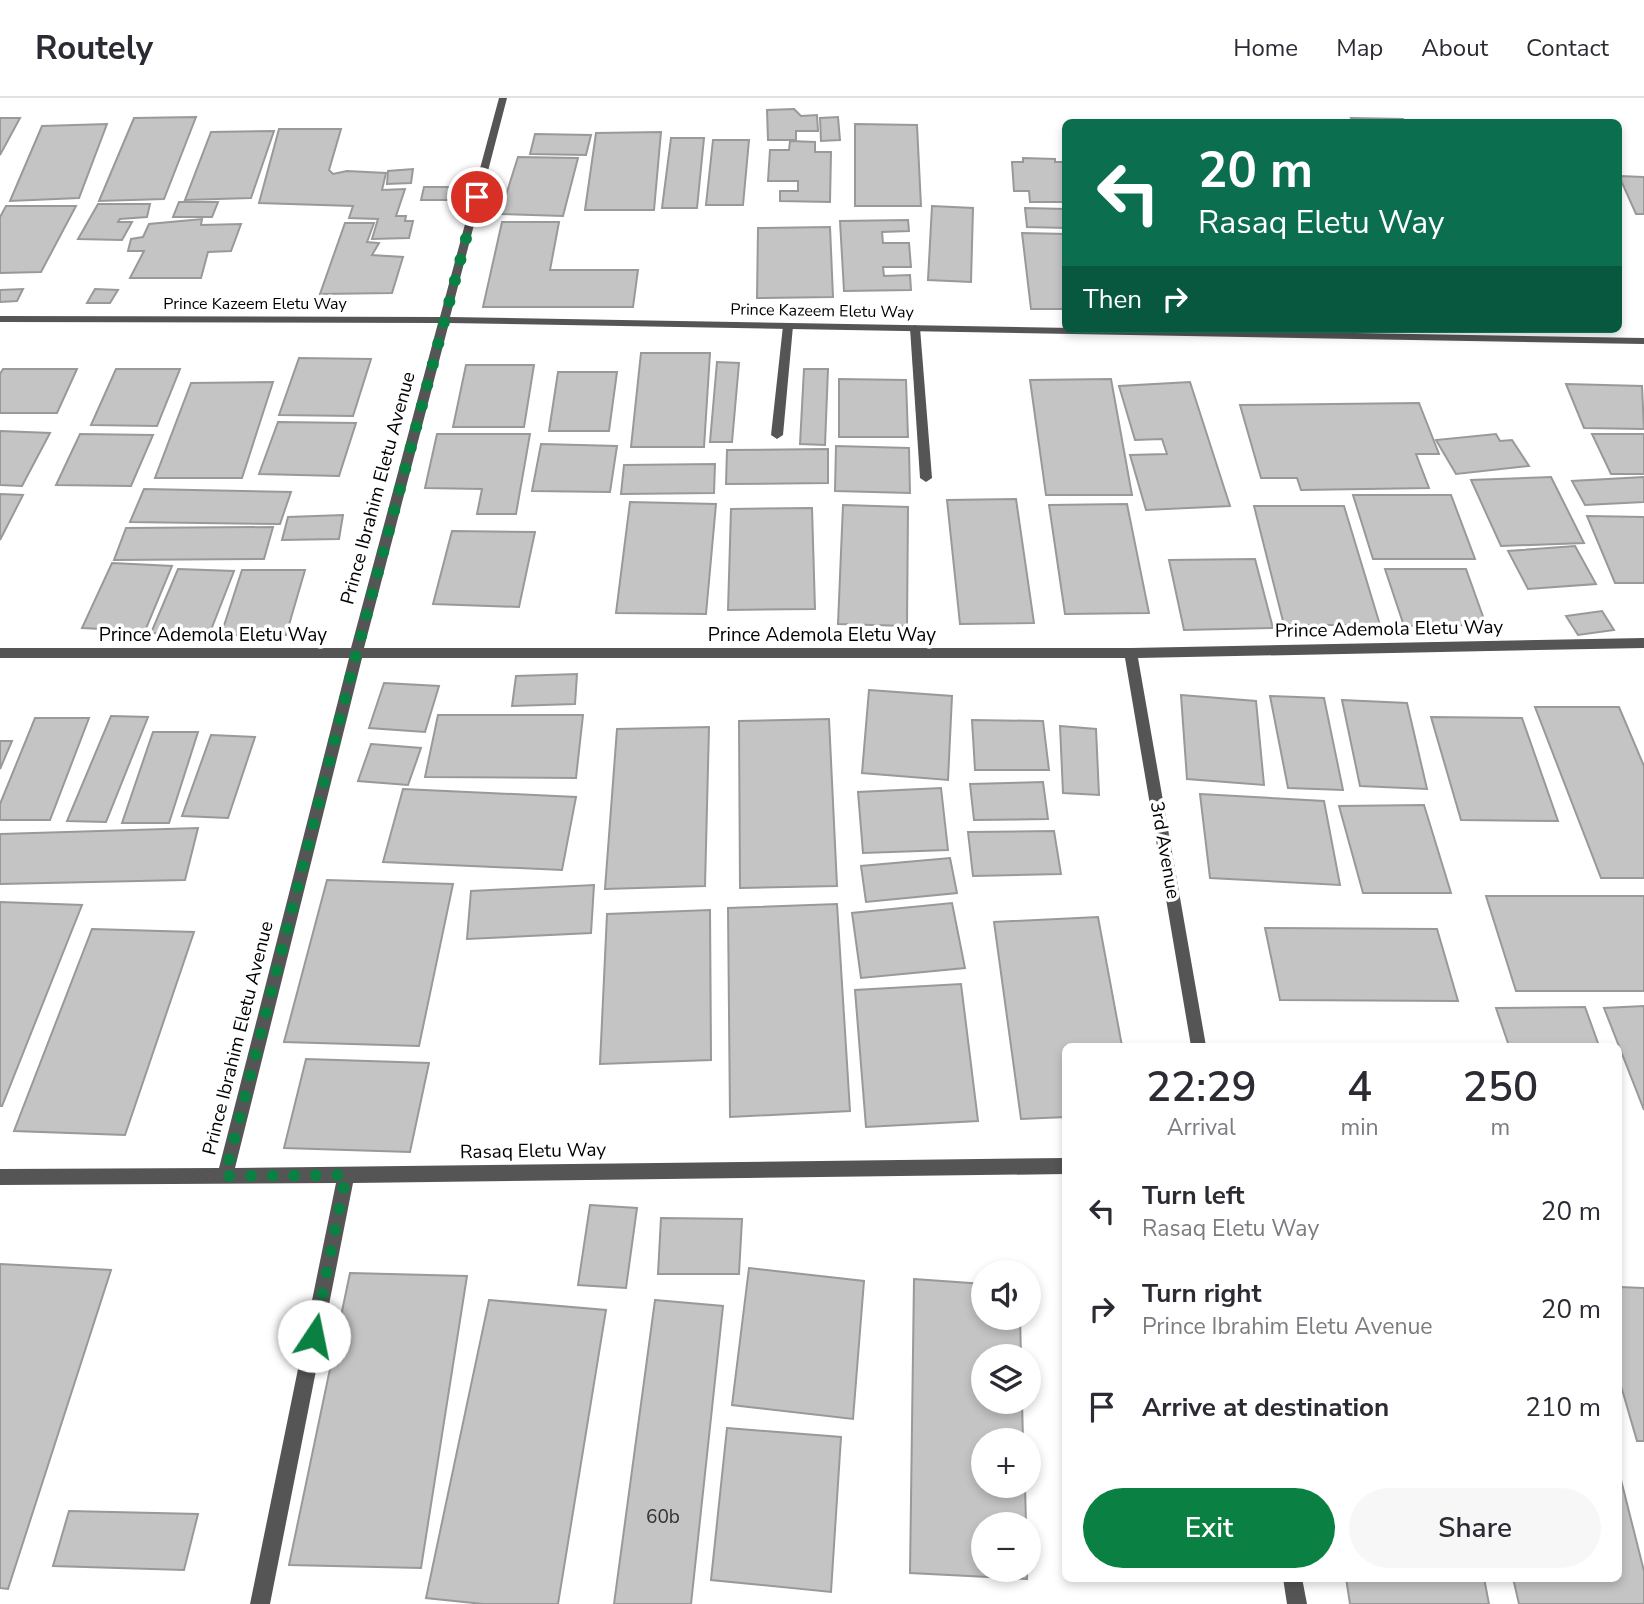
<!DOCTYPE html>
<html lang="en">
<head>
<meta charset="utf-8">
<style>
  body { margin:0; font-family:"Nunito Sans",sans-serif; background:#f7f7f7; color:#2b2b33; height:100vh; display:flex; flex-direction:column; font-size:26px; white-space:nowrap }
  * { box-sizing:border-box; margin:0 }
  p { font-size:23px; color:#7c7c81 }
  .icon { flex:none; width:38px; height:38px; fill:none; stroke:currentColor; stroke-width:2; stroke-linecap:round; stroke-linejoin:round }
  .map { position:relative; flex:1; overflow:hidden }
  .side { position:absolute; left:1062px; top:945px; width:560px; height:539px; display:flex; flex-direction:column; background:#fff; border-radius:10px; box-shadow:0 4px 10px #0003 }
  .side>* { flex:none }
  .guide { position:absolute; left:1062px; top:21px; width:560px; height:214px; border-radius:10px; box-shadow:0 4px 10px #0003; background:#0b6e4f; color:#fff; overflow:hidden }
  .controls { position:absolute; left:971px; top:1162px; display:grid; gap:14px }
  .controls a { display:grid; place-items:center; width:70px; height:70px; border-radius:50%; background:#fff; box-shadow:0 4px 10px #0003; font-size:35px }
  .pin { position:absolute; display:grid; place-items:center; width:60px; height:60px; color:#fff; margin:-30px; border:4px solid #fff; border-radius:50%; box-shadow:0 2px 7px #0007 }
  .me { position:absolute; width:77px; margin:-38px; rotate:11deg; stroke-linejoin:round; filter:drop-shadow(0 0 5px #0008) }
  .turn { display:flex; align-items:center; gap:24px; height:147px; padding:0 21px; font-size:32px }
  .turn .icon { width:91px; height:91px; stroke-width:2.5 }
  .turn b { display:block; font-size:49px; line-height:60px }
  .then { display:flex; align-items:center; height:66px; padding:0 21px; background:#0003; gap:14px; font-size:26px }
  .eta { display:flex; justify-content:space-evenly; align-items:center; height:119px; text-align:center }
  .eta b { font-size:42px; font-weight:600; line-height:49px }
  .primary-button { display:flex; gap:14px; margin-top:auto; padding:14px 21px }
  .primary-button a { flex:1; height:80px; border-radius:42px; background:#0b8043; color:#fff; font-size:28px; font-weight:600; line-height:80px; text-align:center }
  .primary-button a+a { background:#f7f7f7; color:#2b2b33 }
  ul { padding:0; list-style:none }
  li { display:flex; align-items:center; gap:21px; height:98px; padding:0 21px }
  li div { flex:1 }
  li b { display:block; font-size:26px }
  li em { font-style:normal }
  header { display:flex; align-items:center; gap:42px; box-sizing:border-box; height:98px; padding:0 35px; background:#fff; border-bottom:2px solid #e1e1e2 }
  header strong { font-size:33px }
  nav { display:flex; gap:38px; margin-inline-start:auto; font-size:24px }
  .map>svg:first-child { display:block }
</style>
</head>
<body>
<header>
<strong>Routely</strong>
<nav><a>Home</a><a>Map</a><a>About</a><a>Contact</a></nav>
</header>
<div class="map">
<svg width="1644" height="1506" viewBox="0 0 1644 1506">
  <rect width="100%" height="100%" fill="#fff"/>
  <g fill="#c4c4c4" stroke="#999" stroke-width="2">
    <polygon points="794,11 801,18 817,17 818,33 796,33 796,42 768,42 767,12"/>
    <polygon points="196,19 164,101 99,103 134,20"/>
    <polygon points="838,19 840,42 821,43 820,20"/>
    <polygon points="0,20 20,20 0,57"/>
    <polygon points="1351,20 1403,21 1405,24 1353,24"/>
    <polygon points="107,26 79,100 10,103 42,28"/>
    <polygon points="855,26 917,27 921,108 855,108"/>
    <polygon points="279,31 341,31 329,72 333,76 347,73 386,75 382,92 405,91 396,118 406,118 405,123 413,123 409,140 372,141 378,121 349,120 353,108 259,105"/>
    <polygon points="274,33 251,100 185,102 211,34"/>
    <polygon points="661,34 654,112 585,112 596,35"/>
    <polygon points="535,36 591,37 586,57 530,56"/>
    <polygon points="671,40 704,40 697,110 662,110"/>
    <polygon points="713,42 749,42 743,107 706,107"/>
    <polygon points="790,43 815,44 815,54 831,54 830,104 780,103 780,93 798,93 798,83 768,83 770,52 789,52"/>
    <polygon points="518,59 578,60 563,118 500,116"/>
    <polygon points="1023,60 1055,61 1055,64 1066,64 1066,104 1030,104 1029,93 1014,93 1012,64 1023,64"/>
    <polygon points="413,71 411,85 387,86 388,73"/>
    <polygon points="1619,78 1644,79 1644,116 1636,116"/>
    <polygon points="424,89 457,89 453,102 421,102"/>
    <polygon points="179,104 218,104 212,119 173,119"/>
    <polygon points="98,106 150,106 147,119 120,121 118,124 132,124 122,142 78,141"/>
    <polygon points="6,108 76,108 41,174 0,175 0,119"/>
    <polygon points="932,108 973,110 971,184 928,182"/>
    <polygon points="1025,110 1066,111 1066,130 1027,129"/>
    <polygon points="202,121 201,127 241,126 231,153 208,154 201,180 130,180 144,153 128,153 131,141 143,139 149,126"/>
    <polygon points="908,122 909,133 882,134 883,145 909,145 911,169 883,169 884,178 910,177 911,192 844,193 840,123"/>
    <polygon points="502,124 559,124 550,172 638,172 633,209 483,209"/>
    <polygon points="345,125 374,125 367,144 379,145 372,157 403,159 392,195 320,196"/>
    <polygon points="830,129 833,199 757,200 758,130"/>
    <polygon points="1022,135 1066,136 1066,211 1031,211"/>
    <polygon points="23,191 17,203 0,204 0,192"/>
    <polygon points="95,191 118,192 110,205 87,205"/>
    <polygon points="641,255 710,255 704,349 631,349"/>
    <polygon points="299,260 371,261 353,318 279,317"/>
    <polygon points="717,264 739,265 732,344 710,344"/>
    <polygon points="466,267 534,267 524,329 453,329"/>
    <polygon points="3,271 77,271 57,315 0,315 0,276"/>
    <polygon points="116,271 180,271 157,328 91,327"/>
    <polygon points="804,271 828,271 825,347 800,346"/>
    <polygon points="558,274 617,274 609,333 549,333"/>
    <polygon points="839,281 906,282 908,339 839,339"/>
    <polygon points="1111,281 1132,397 1046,397 1030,282"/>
    <polygon points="273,284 242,380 155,380 191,285"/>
    <polygon points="1190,284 1230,408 1146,412 1130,357 1167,356 1162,341 1135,342 1119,288"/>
    <polygon points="1566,286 1642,288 1644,331 1584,330"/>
    <polygon points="1419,305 1439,356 1416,356 1429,390 1301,392 1297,380 1261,380 1240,307"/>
    <polygon points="278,324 356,325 339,378 259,376"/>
    <polygon points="0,333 50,335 22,388 0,387"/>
    <polygon points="80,336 153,337 131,388 56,387"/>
    <polygon points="437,336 530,336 516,416 477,416 482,391 425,390"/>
    <polygon points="1496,336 1500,343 1512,342 1529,368 1456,376 1436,342"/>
    <polygon points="1592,336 1644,336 1644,376 1611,376"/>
    <polygon points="541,346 617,348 610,394 532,393"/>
    <polygon points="836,348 909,350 910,395 835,393"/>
    <polygon points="828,351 828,385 726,386 727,352"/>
    <polygon points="715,366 714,395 621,396 624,367"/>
    <polygon points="1551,379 1584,445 1501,448 1471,382"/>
    <polygon points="1644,379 1644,404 1585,407 1572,383"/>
    <polygon points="144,391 291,394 280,426 130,424"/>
    <polygon points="0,396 23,397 0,442"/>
    <polygon points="1353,397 1451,397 1475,461 1373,461"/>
    <polygon points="1016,401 1034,525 960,526 947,402"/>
    <polygon points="630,404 716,406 706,516 616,515"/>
    <polygon points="1127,406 1149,515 1065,516 1049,407"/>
    <polygon points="843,407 908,409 907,528 838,526"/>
    <polygon points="1254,408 1344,408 1380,527 1284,527"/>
    <polygon points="812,410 815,511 728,512 731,411"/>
    <polygon points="343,417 339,441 282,442 288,419"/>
    <polygon points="1587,418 1644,419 1644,485 1615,485"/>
    <polygon points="273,429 264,461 114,462 126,430"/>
    <polygon points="452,433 535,434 519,509 433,506"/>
    <polygon points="1575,448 1596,486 1528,491 1508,453"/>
    <polygon points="1255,461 1273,530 1184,532 1169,462"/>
    <polygon points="112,465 172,468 145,533 82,530"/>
    <polygon points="178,471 234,473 209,537 151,535"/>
    <polygon points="1385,471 1466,471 1486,527 1404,528"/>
    <polygon points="242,472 305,472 286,537 221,537"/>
    <polygon points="1602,513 1614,532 1578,537 1566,518"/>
    <polygon points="577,576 575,606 512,608 516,578"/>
    <polygon points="384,585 439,588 425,634 369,630"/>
    <polygon points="869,592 952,598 948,682 862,675"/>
    <polygon points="1181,597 1256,603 1264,687 1187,681"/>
    <polygon points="1270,598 1324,600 1343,692 1288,690"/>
    <polygon points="1342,602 1407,605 1427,691 1360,688"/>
    <polygon points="1535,609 1619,609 1644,668 1644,780 1601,780"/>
    <polygon points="438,617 583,617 576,680 425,679"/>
    <polygon points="111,618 148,619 106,724 67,723"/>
    <polygon points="1431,619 1522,620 1558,723 1461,722"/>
    <polygon points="35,620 89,620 50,722 0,722 0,706"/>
    <polygon points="829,621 837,788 740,790 739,623"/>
    <polygon points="972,622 1043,623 1049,672 975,672"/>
    <polygon points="1060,628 1096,631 1099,697 1063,695"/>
    <polygon points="709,629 705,788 605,791 617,631"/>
    <polygon points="153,634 198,634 169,725 122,725"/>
    <polygon points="211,637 255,639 228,720 182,718"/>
    <polygon points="0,643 12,643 0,671"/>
    <polygon points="371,646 421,650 408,687 358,683"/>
    <polygon points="1043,684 1048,721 974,722 970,686"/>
    <polygon points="941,690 948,752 863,755 858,694"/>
    <polygon points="403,691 576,699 562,772 383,764"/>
    <polygon points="1200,696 1324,703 1340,787 1210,780"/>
    <polygon points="1424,707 1451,795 1363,795 1339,708"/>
    <polygon points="198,730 185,782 0,786 0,736"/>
    <polygon points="1054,733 1061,776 973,778 968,734"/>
    <polygon points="950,760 957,795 866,804 861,768"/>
    <polygon points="327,782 453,786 419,948 284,944"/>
    <polygon points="594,787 591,835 467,841 471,793"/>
    <polygon points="1486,798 1644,798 1644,893 1516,893"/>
    <polygon points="0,804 82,807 2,1008 0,1008"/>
    <polygon points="952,805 965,870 861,880 852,815"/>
    <polygon points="837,806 850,1013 730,1019 728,810"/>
    <polygon points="710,812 711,962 600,966 607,816"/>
    <polygon points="1098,819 1122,948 1066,948 1066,1019 1021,1021 994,824"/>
    <polygon points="1265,830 1437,831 1458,903 1280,902"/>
    <polygon points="92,831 194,834 125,1037 14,1033"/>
    <polygon points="961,886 978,1023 866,1029 855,892"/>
    <polygon points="1644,908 1644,1012 1604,910"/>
    <polygon points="1585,909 1599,948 1509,948 1496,910"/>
    <polygon points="306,961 429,965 410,1054 284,1050"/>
    <polygon points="590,1107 637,1110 626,1190 578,1187"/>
    <polygon points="661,1120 742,1121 739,1176 658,1176"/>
    <polygon points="0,1166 111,1172 8,1491 0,1490"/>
    <polygon points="749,1170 864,1183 853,1321 732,1307"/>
    <polygon points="350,1175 467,1178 421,1470 289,1467"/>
    <polygon points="914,1181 984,1186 984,1220 1020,1220 1021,1258 984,1258 984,1304 1022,1304 1023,1342 984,1342 984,1388 1025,1388 1026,1426 984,1426 984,1472 1027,1472 1027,1481 910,1475"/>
    <polygon points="1619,1189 1644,1190 1644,1343 1637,1343 1619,1281"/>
    <polygon points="489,1202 606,1212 558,1506 483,1506 426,1500"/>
    <polygon points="655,1202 723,1208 691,1506 614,1506"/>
    <polygon points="727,1330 841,1339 831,1494 711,1482"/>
    <polygon points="1620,1378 1644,1473 1644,1506 1519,1506 1513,1480 1619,1480"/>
    <polygon points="69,1413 198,1416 184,1472 53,1468"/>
    <polygon points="1346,1480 1484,1480 1489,1506 1350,1506"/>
  </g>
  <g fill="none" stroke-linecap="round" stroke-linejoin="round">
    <g fill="#555" fill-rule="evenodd">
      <polygon points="788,225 793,228 783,337 777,341 771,337 783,228"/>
      <polygon points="915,227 920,230 932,380 926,384 920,380 910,230"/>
    </g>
    <g fill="#555" fill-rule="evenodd">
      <polygon points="499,0 507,0 450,219 1644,240 1644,246 449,225 364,550 1131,550 1644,540 1644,550 1138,560 1206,948 1191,948 1125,560 362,560 235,1070 1066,1060 1066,1076 353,1085 270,1506 250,1506 336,1085 0,1087 0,1071 219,1070 349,560 0,560 0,550 351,550 438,225 0,224 0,218 440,219"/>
      <polygon points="1283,1480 1302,1480 1307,1506 1287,1506"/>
    </g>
  </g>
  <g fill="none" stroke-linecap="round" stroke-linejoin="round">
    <polyline stroke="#0b8043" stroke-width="12" stroke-dasharray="0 21.6" points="314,1238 346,1077 225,1078 356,557 477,99"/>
  </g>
  <g text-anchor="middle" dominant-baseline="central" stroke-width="7" stroke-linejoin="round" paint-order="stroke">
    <g font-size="16" fill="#000" stroke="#fff">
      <text x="255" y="206">Prince Kazeem Eletu Way</text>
      <text transform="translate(822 213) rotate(1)">Prince Kazeem Eletu Way</text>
    </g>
    <g font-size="19" fill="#000" stroke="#fff">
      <text transform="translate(378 390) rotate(-75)">Prince Ibrahim Eletu Avenue</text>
      <text transform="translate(1389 531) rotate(-1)">Prince Ademola Eletu Way</text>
      <text x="213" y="537">Prince Ademola Eletu Way</text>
      <text x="822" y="537">Prince Ademola Eletu Way</text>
      <text transform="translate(1165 752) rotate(80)">3rd Avenue</text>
      <text transform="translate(238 940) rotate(-76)">Prince Ibrahim Eletu Avenue</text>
      <text transform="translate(533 1053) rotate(-1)">Rasaq Eletu Way</text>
    </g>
    <g font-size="19" fill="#313131">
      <text x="663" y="1419">60b</text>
    </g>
  </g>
</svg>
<div class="controls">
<a><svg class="icon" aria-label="sound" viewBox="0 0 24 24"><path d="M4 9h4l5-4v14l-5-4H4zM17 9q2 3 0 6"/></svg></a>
<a><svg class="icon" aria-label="layers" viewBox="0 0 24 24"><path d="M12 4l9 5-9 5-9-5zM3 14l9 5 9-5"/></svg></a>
<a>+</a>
<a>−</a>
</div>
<div class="pin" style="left:477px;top:99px;background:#d93025"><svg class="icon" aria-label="arrive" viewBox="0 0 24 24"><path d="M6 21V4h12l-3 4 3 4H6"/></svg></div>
<svg class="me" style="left:314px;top:1238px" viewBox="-20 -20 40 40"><circle r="19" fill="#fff"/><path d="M0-13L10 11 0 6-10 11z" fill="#0b8043"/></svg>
<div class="guide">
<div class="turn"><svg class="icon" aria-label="left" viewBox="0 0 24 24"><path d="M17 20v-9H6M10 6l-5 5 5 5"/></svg><div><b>20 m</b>Rasaq Eletu Way</div></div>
<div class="then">Then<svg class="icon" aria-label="right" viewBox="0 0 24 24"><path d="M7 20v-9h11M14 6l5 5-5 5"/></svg></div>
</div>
<section class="side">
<div class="eta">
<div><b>22:29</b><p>Arrival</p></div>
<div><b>4</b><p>min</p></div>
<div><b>250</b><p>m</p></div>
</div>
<ul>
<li><svg class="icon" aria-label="left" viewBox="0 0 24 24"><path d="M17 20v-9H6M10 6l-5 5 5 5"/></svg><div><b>Turn left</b><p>Rasaq Eletu Way</p></div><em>20 m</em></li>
<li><svg class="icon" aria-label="right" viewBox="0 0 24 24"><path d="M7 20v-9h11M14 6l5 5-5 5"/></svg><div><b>Turn right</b><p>Prince Ibrahim Eletu Avenue</p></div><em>20 m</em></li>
<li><svg class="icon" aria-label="arrive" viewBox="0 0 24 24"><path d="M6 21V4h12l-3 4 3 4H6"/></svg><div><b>Arrive at destination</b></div><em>210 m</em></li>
</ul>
<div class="primary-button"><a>Exit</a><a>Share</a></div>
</section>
</div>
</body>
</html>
